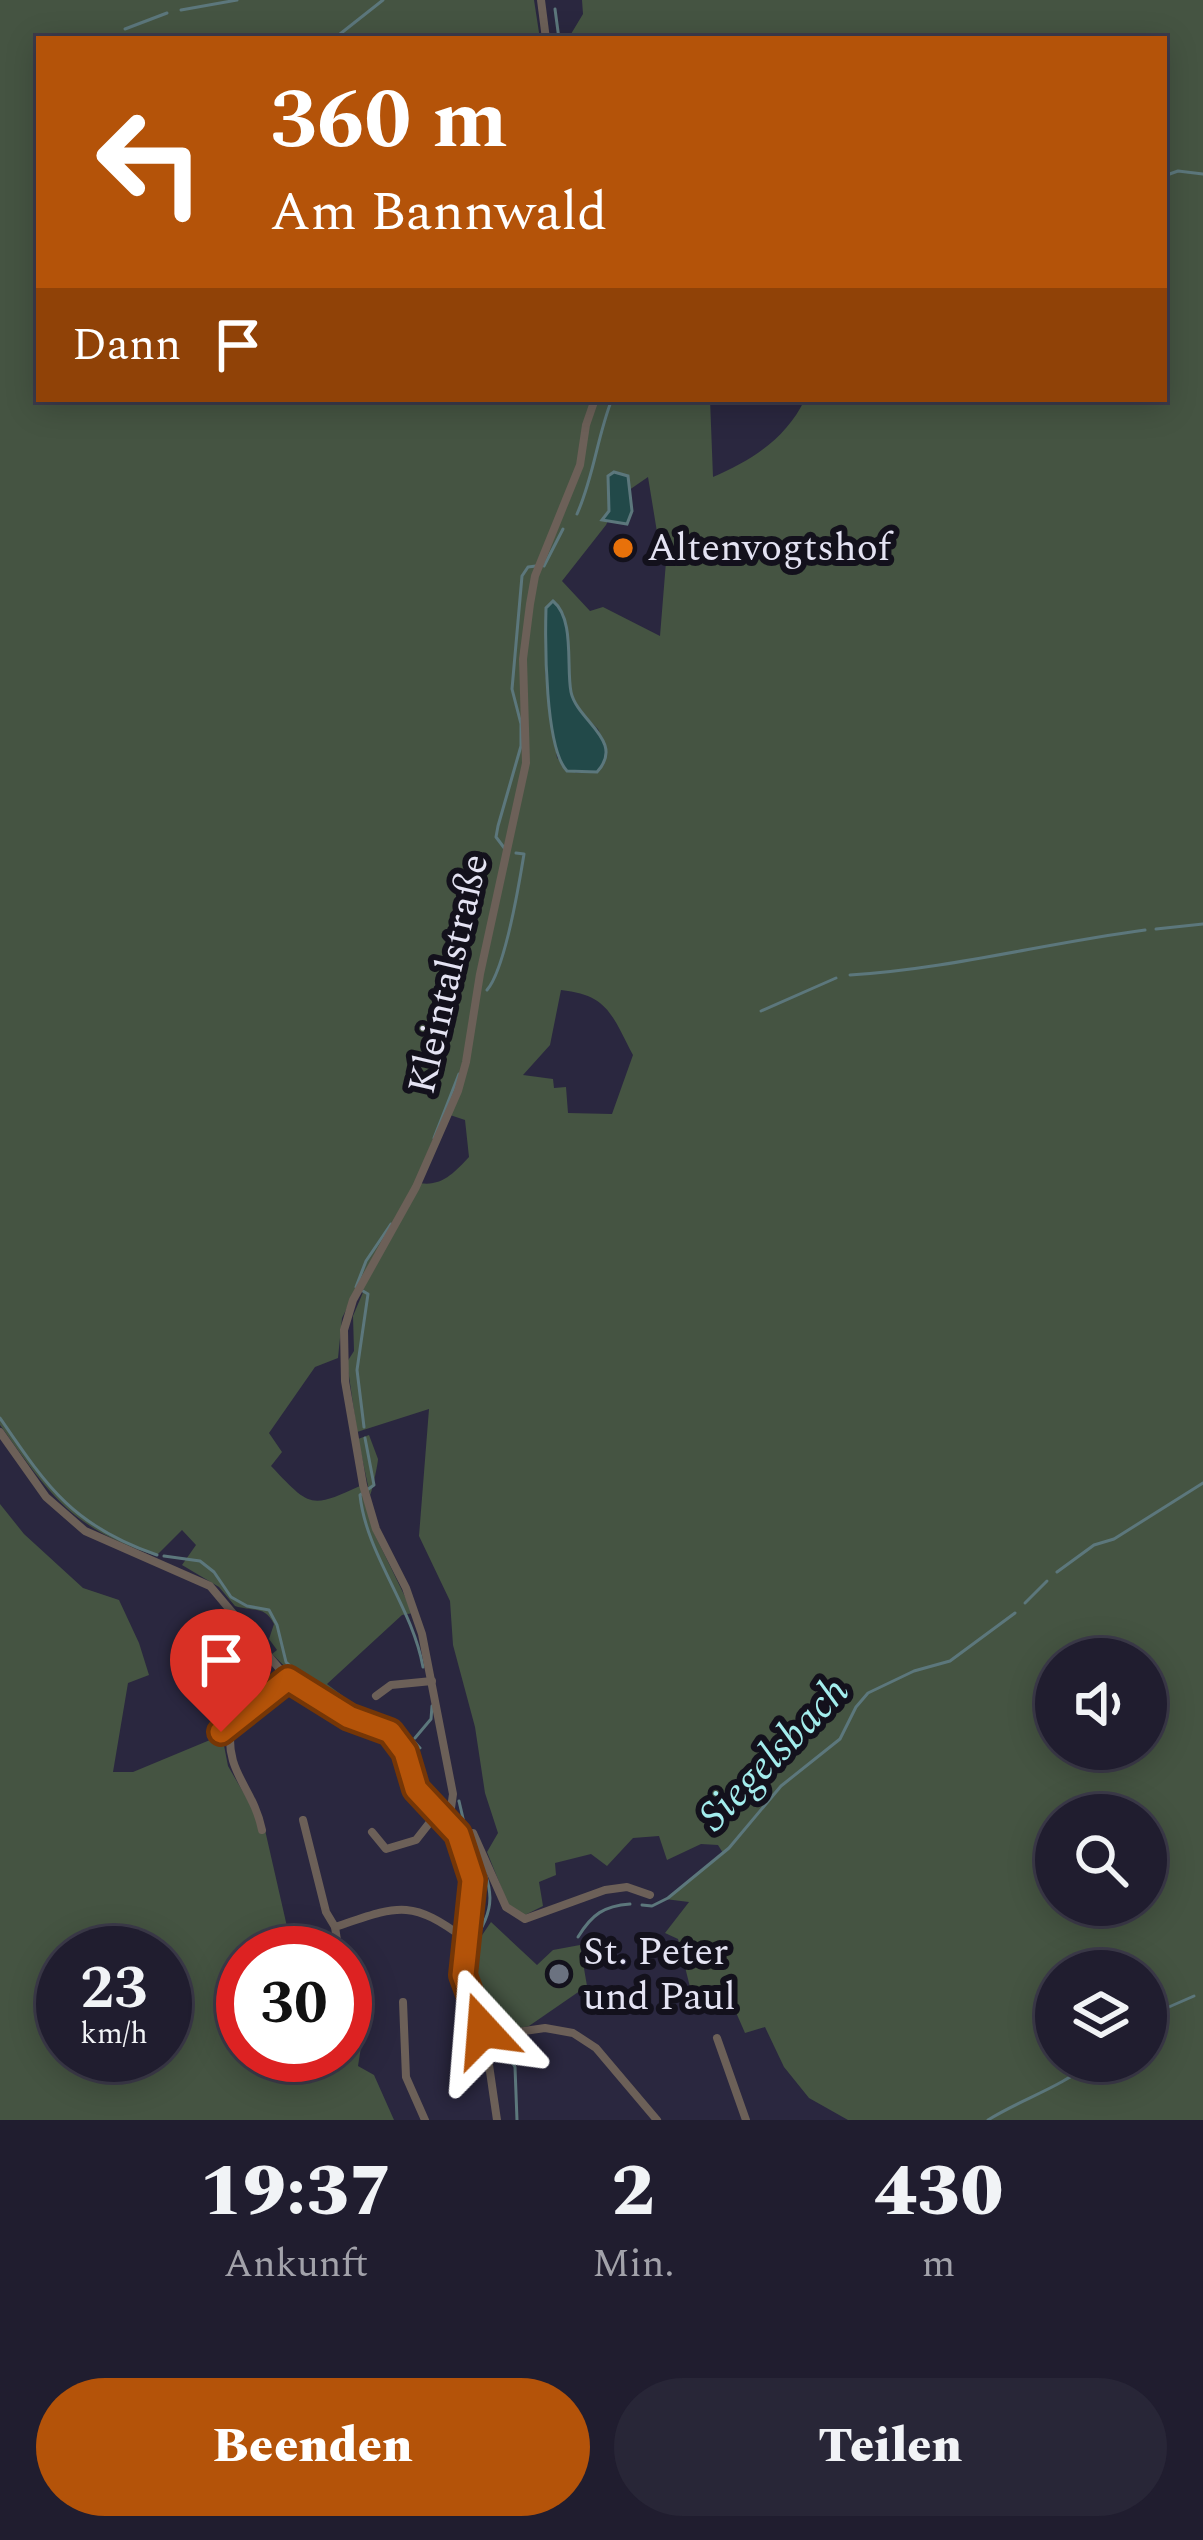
<!DOCTYPE html>
<html lang="de">
<head>
<meta charset="utf-8">
<style>
  body { margin:0; font-family:Spectral,serif; background:#282637; color:#f1f3f6; height:100vh; display:flex; flex-direction:column; font-size:45px; white-space:nowrap }
  * { box-sizing:border-box; margin:0 }
  p { font-size:39px; color:#a2a2aa }
  .icon { flex:none; width:66px; height:66px; fill:none; stroke:currentColor; stroke-width:2; stroke-linecap:round; stroke-linejoin:round }
  .map { position:relative; height:2120px; overflow:hidden }
  .drawer { display:flex; flex-direction:column; background:#201d2f; flex:1 }
  .drawer>* { flex:none }
  .guide { position:absolute; left:36px; top:36px; width:1131px; height:366px; border-radius:0px; box-shadow:0 6px 30px #0003,0 0 0 3px #3d3b4b; background:#b45309; color:#fff; overflow:hidden }
  .controls { position:absolute; left:1035px; top:1638px; display:grid; gap:24px }
  .controls a { display:grid; place-items:center; width:132px; height:132px; border-radius:50%; background:#201d2f; box-shadow:0 6px 30px #0003,0 0 0 3px #3d3b4b; font-size:60px }
  .speed { position:absolute; left:36px; top:1926px; display:flex; gap:24px; font-size:60px; font-weight:700; text-align:center }
  .speed>* { display:grid; place-content:center; width:156px; height:156px; border-radius:50%; background:#201d2f; box-shadow:0 6px 30px #0003,0 0 0 3px #3d3b4b; line-height:1 }
  .speed small { font-size:30px; font-weight:400 }
  .speed .limit { border:18px solid #d22; background:#fff; color:#111 }
  .pin { position:absolute; display:grid; place-items:center; width:102px; height:102px; color:#fff; margin:-123px -51px; border-radius:50% 50% 50% 0; rotate:-45deg; box-shadow:0 0 12px #0007 }
  .pin .icon { rotate:45deg }
  .me { position:absolute; width:132px; margin:-66px; rotate:341deg; stroke-linejoin:round; filter:drop-shadow(0 0 9px #0008) }
  .turn { display:flex; align-items:center; gap:42px; height:252px; padding:0 36px; font-size:54px }
  .turn .icon { width:156px; height:156px; stroke-width:2.5 }
  .turn b { display:block; font-size:84px; line-height:102px }
  .then { display:flex; align-items:center; height:114px; padding:0 36px; background:#0003; gap:24px; font-size:45px }
  .eta { display:flex; justify-content:space-evenly; align-items:center; height:204px; text-align:center }
  .eta b { font-size:72px; font-weight:800; line-height:84px }
  .action { display:flex; gap:24px; margin-top:auto; padding:24px 36px }
  .action a { flex:1; height:138px; border-radius:72px; background:#b45309; color:#fff; font-size:48px; font-weight:800; line-height:138px; text-align:center }
  .action a+a { background:#282637; color:#f1f3f6 }
  .map>svg:first-child { display:block }
</style>
</head>
<body>
<div class="map">
<svg width="1203" height="2120" viewBox="0 0 1203 2120">
  <rect width="100%" height="100%" fill="#2a273f"/>
  <g fill="#455442" fill-rule="evenodd">
    <path d="M0 0H534L540 39H39V399H710L713 477C752 460 786 439 805 399H1164V39H568L583 14 582 0H1203V2120H848L809 2098 784 2067 765 2027 745 2033 728 1994 693 1999 678 1939 665 1933 689 1902 665 1899 723 1853 718 1845 701 1844 667 1860 659 1836 633 1838 607 1866 591 1854 555 1863 556 1875 539 1882 543 1906 523 1916 510 1909 487 1852 498 1833 485 1793 475 1727 453 1645 450 1601 419 1536 429 1409 357 1432 347 1362 354 1351 353 1316 364 1290 358 1286 342 1318 338 1358 315 1367 269 1433 282 1452 271 1466C310 1507 310 1509 360 1486L374 1533 413 1613 402 1615 327 1684 359 1708 376 1714 374 1720 317 1694 319 1689 304 1678 300 1681 272 1654 277 1650 269 1639 274 1624C265 1605 253 1612 235 1606L219 1587 182 1565 196 1545 182 1530 156 1556C70 1527 51 1496 0 1425ZM648 477 657 532 668 537 660 636 603 607 590 611 562 581 606 525 619 497ZM546 608 564 614 571 691 578 710 598 729 605 745V762L597 772 576 773 557 758 545 671ZM561 990C609 995 612 1016 633 1055L612 1114 568 1113 566 1087 554 1088 553 1079 523 1075 550 1045ZM444 1113 465 1120 469 1157C454 1173 440 1189 415 1182ZM1056 1659H1146V1749H1056ZM1056 1815H1146V1905H1056ZM1056 1971H1146V2061H1056Z"/>
    <path d="M369 1435 378 1459C378 1463 372 1492 370 1495L358 1439Z"/>
    <path d="M0 1504 24 1534 83 1588 119 1600 139 1643 149 1675 128 1683 113 1772H133L222 1735 228 1766 265 1830 293 1953H243V2055H345V2025L364 2028 358 2066 374 2075 394 2120H0ZM63 1953H165V2055H63Z"/>
    <polygon points="491,1922 537,1965 553,1950 580,1945 587,1986 529,2026 496,2033 474,1981 474,1947"/>
  </g>
  <g fill="#224949" stroke="#5c777c" stroke-width="3">
    <polygon points="614,472 628,476 632,511 627,524 602,520 609,511 608,476"/>
    <path d="M553 601C575 619 566 666 571 692 577 721 626 741 597 772L567 771C545 748 545 643 546 608Z"/>
  </g>
  <g fill="none" stroke-linecap="round" stroke-linejoin="round">
    <g stroke="#5c777c" stroke-width="3">
      <polyline points="555,9 559,39"/>
      <polyline points="181,10 237,0"/>
      <polyline points="125,29 167,13"/>
      <polyline points="340,34 383,0"/>
      <polyline points="1164,176 1178,171 1203,174"/>
      <path d="M577 514C594 476 597 437 612 399"/>
      <polyline points="544,566 563,529"/>
      <polyline points="505,849 496,837 498,826 521,746 521,724 512,689 522,576 528,567 536,566"/>
      <polyline points="1156,929 1203,924"/>
      <path d="M850 975C949 969 1046 943 1145 930"/>
      <path d="M487 990C505 969 519 885 524 854L516 853"/>
      <polyline points="761,1011 836,978"/>
      <polyline points="434,1138 459,1074"/>
      <path d="M0 1418C48 1488 73 1526 157 1555"/>
      <polyline points="364,1427 357,1370 368,1294 356,1287 366,1261 391,1224"/>
      <path d="M365 1438 374 1485 360 1495C366 1554 412 1606 423 1667"/>
      <polyline points="164,1556 200,1561 214,1572 231,1597 247,1606 269,1610 277,1625 286,1662 298,1674 357,1710 405,1732 420,1748"/>
      <polyline points="1057,1572 1094,1545 1114,1539 1203,1483"/>
      <polyline points="1025,1603 1047,1581"/>
      <polyline points="415,1738 431,1719 432,1706"/>
      <polyline points="459,1801 465,1827"/>
      <path d="M471 1838C489 1883 503 1903 470 1945L471 1981 495 2034"/>
      <polyline points="642,1905 652,1906 668,1898 729,1848 781,1786 840,1739 856,1707 868,1693 914,1671 950,1661 1015,1613"/>
      <path d="M578 1937C592 1914 604 1906 630 1904"/>
      <polyline points="1146,2017 1194,1996"/>
      <polyline points="501,2043 515,2067 517,2120"/>
      <path d="M988 2120C1023 2098 1061 2088 1092 2061"/>
    </g>
    <g stroke="#6c6058" stroke-width="8">
      <polyline points="541,0 546,39"/>
      <polyline points="0,1432 46,1497 85,1531 210,1586 288,1679 349,1716 379,1727 398,1740 416,1789 449,1822 471,1868 472,1900 463,1975 486,2044 497,2120"/>
      <polyline points="376,1696 391,1685 432,1681"/>
      <path d="M231 1725C224 1773 253 1786 262 1830"/>
      <polyline points="221,1732 288,1679"/>
      <polyline points="303,1820 326,1912 335,1927 339,1953"/>
      <polyline points="449,1822 453,1794 422,1634 406,1588 376,1529 363,1485 345,1381 344,1330 353,1300 416,1187 458,1091 466,1062 480,974 526,763 523,659 530,604 535,576 580,465 586,425 595,399"/>
      <polyline points="372,1832 386,1849 416,1840 438,1812"/>
      <polyline points="458,1834 473,1833 506,1907 525,1919 605,1890 627,1887 650,1895"/>
      <path d="M335 1927C398 1906 410 1898 465 1939"/>
      <polyline points="403,2002 406,2077 425,2120"/>
      <polyline points="717,2038 746,2120"/>
      <polyline points="486,2044 511,2033 545,2028 573,2033 596,2048 657,2120"/>
    </g>
  </g>
  <g fill="none" stroke-linecap="round" stroke-linejoin="round">
    <defs>
      <polyline id="route" points="221,1732 288,1679 349,1717 390,1732 405,1752 416,1789 458,1834 473,1880 463,1975 483,2030"/>
    </defs>
    <use href="#route" stroke="#753606" stroke-width="30"/>
    <use href="#route" stroke="#b45309" stroke-width="21"/>
  </g>
  <circle fill="#e8710a" stroke="#13111c" stroke-width="4.5" cx="623" cy="548" r="12"/>
  <circle fill="#6b7280" stroke="#13111c" stroke-width="4.5" cx="559" cy="1974" r="12"/>
  <g text-anchor="middle" dominant-baseline="central" stroke-width="12" stroke-linejoin="round" paint-order="stroke">
    <g font-size="39" fill="#e4e3f3" stroke="#13111c" text-anchor="start">
      <text x="647" y="548">Altenvogtshof</text>
      <text x="583" y="1952">St. Peter<tspan x="583" dy="45">und Paul</tspan></text>
    </g>
    <g font-size="39" fill="#e4e3f3" stroke="#13111c">
      <text transform="translate(449 974) rotate(-77)">Kleintalstraße</text>
    </g>
    <g font-size="42" font-style="italic" fill="#a3eded" stroke="#13111c">
      <text transform="translate(774 1754) rotate(-46)">Siegelsbach</text>
    </g>
  </g>
</svg>
<div class="controls">
<a><svg class="icon" aria-label="sound" viewBox="0 0 24 24"><path d="M4 9h4l5-4v14l-5-4H4zM17 9q2 3 0 6"/></svg></a>
<a><svg class="icon" aria-label="search" viewBox="0 0 24 24"><circle cx="10" cy="10" r="6"/><path d="M15 15l6 6"/></svg></a>
<a><svg class="icon" aria-label="layers" viewBox="0 0 24 24"><path d="M12 4l9 5-9 5-9-5zM3 14l9 5 9-5"/></svg></a>
</div>
<div class="speed"><div>23<small>km/h</small></div><div class="limit">30</div></div>
<div class="pin" style="left:221px;top:1732px;background:#d93025"><svg class="icon" aria-label="arrive" viewBox="0 0 24 24"><path d="M6 21V4h12l-3 4 3 4H6"/></svg></div>
<svg class="me" style="left:483px;top:2030px" viewBox="-20 -20 40 40"><path d="M0-17L14 15 0 8-14 15z" fill="#b45309" stroke="#fff" stroke-width="4"/></svg>
<div class="guide">
<div class="turn"><svg class="icon" aria-label="left" viewBox="0 0 24 24"><path d="M17 20v-9H6M10 6l-5 5 5 5"/></svg><div><b>360 m</b>Am Bannwald</div></div>
<div class="then">Dann<svg class="icon" aria-label="arrive" viewBox="0 0 24 24"><path d="M6 21V4h12l-3 4 3 4H6"/></svg></div>
</div>
</div>
<section class="drawer">
<div class="eta">
<div><b>19:37</b><p>Ankunft</p></div>
<div><b>2</b><p>Min.</p></div>
<div><b>430</b><p>m</p></div>
</div>
<div class="action"><a>Beenden</a><a>Teilen</a></div>
</section>
</body>
</html>
